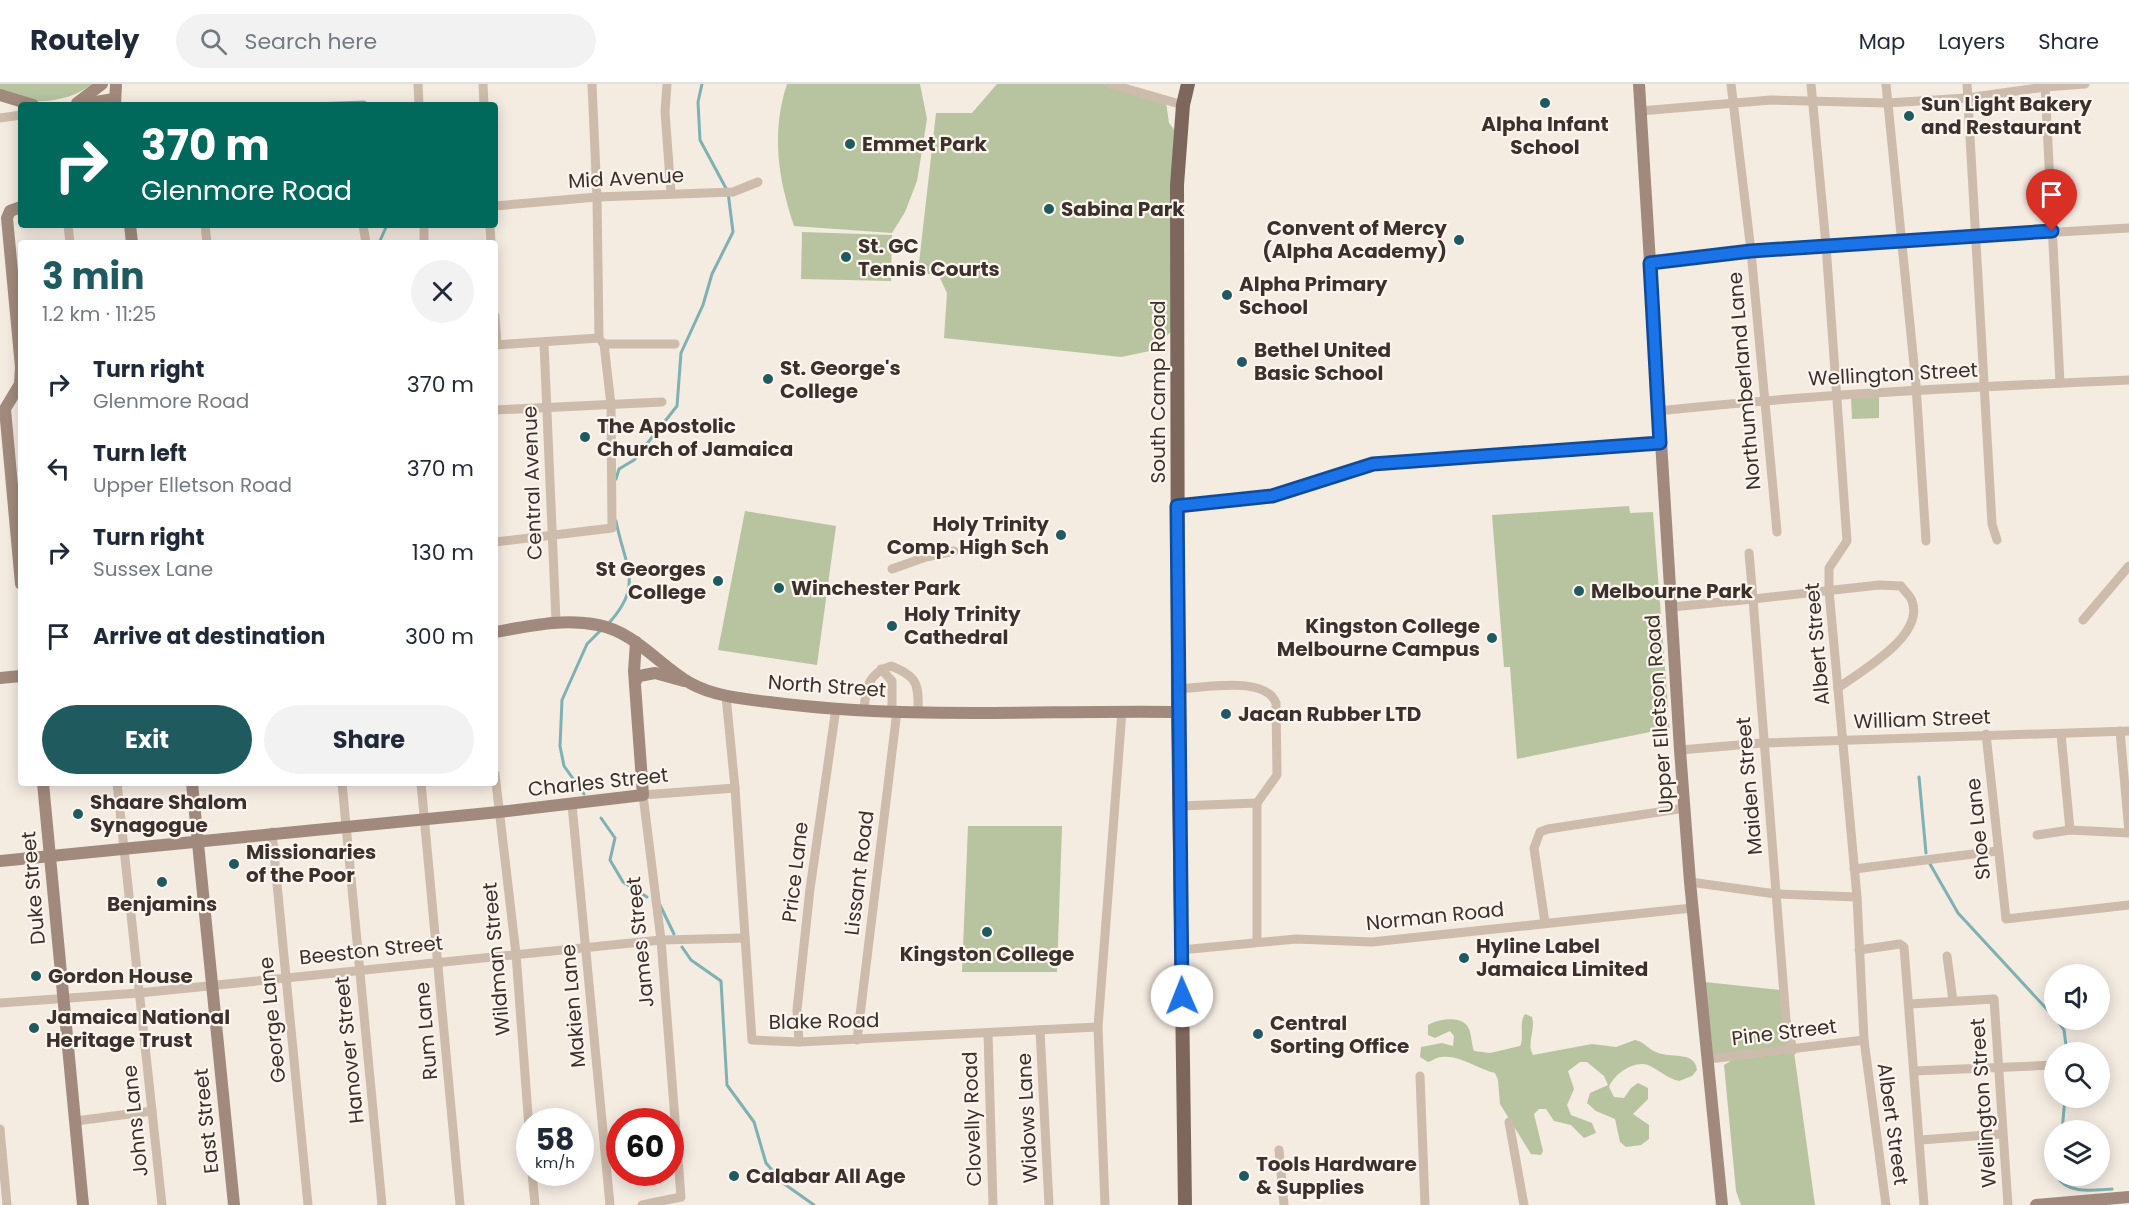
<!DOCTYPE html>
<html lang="en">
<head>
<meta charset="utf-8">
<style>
  body { margin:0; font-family:Poppins,sans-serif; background:#f2f2f3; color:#1f2937; height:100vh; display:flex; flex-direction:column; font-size:22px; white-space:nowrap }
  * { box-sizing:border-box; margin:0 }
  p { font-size:20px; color:#747a83 }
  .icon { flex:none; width:33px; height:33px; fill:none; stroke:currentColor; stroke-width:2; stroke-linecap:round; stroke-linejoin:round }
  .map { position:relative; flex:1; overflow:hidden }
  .details { position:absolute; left:18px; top:156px; width:480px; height:546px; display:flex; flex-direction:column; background:#fff; border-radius:6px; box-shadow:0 3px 15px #0003 }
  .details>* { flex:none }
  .banner { position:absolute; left:18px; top:18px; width:480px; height:126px; border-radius:6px; box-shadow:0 3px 15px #0003; background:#00695c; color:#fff; overflow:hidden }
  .buttons { position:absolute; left:2044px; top:880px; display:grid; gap:12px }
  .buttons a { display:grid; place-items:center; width:66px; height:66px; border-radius:50%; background:#fff; box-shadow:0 3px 15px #0003; font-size:30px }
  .speed { position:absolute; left:516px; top:1024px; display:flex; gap:12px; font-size:30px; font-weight:700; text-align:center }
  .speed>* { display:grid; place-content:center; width:78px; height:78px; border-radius:50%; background:#fff; box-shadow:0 3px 15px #0003; line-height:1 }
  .speed small { font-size:15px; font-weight:400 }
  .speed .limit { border:9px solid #d22; background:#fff; color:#111 }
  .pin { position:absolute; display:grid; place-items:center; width:51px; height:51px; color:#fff; margin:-62px -26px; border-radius:50% 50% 50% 0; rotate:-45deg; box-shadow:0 0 6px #0007 }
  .pin .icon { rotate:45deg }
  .me { position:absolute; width:66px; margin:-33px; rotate:359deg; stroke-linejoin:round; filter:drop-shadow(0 0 4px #0008) }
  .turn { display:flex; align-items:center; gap:21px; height:126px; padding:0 24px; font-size:27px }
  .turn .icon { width:78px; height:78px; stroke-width:2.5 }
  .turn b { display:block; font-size:42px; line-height:51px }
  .round { display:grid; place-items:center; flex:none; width:63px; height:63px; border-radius:32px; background:#f2f2f3 }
  .head { display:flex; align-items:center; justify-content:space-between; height:102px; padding:0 24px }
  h1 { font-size:36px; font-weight:700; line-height:45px; color:#1f5a5e }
  .action { display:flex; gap:12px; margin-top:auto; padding:12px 24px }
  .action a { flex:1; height:69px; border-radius:36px; background:#1f5a5e; color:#fff; font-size:24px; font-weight:700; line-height:69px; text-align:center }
  .action a+a { background:#f2f2f3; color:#1f2937 }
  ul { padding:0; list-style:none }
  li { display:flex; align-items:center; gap:18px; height:84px; padding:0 24px }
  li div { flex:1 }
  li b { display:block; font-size:22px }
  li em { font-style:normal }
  header { display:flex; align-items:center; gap:36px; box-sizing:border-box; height:84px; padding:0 30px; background:#fff; border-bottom:2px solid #e0e1e3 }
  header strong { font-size:28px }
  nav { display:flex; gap:33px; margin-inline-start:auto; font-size:21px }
  .search { width:420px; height:54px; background:#f2f2f3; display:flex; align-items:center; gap:15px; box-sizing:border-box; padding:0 21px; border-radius:33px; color:#747a83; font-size:22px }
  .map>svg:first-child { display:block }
</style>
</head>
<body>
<header>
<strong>Routely</strong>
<div class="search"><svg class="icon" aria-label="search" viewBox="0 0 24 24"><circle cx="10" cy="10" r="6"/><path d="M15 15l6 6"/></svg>Search here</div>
<nav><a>Map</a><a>Layers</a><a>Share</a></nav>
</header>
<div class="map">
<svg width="2129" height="1121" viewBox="0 0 2129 1121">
  <rect width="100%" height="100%" fill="#f4ebe1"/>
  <g fill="#b8c4a0">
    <path d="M0 0H92C69 19 25 24 0 6Z"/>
    <path d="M787 0H920L927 35 917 97 905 128 892 149 794 142C778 95 771 48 787 0Z"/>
    <polygon points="997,0 1104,0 1166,18 1169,39 1176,48 1173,61 1173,246 1150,267 1121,273 944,254 947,209 939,192 918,188 936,29 972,29"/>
    <polygon points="802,148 892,151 891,197 801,195"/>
    <polygon points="1879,313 1879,334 1852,335 1851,314"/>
    <polygon points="1629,422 1630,429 1653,428 1668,623 1662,628 1663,634 1668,637 1670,644 1517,675 1510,583 1504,583 1492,431"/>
    <polygon points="745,427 836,442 817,581 718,566"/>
    <polygon points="968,742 1062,742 1057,888 962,888"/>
    <polygon points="1705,898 1780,906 1789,959 1786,963 1713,971"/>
    <path d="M1525 930 1532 933C1536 946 1526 960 1533 971L1592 960 1616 963 1635 956C1645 958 1648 965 1656 968 1670 975 1695 966 1697 986L1692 992 1679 997C1667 994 1659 986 1648 981 1634 976 1614 990 1609 1003L1614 1013 1624 1014 1631 1004 1638 999 1648 1004V1015L1633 1030 1649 1041V1055L1641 1061 1626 1063 1620 1058 1615 1035 1596 1027 1587 1019 1590 1009 1608 1001 1604 992 1587 978H1580L1568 987 1574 1005 1567 1021 1571 1031 1592 1039 1596 1049 1584 1054 1571 1041 1554 1037 1546 1025H1539L1534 1030 1543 1067 1541 1071 1531 1070 1500 1020 1498 996 1495 989C1477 985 1461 971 1442 973 1437 973 1434 976 1428 978L1420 973 1421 963 1442 959 1453 962 1454 952 1450 947 1435 954 1428 951V941C1438 935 1461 931 1468 943 1472 950 1471 959 1474 967L1490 969 1520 962C1525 953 1518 941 1525 930Z"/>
    <polygon points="1794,968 1815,1121 1741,1121 1736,1107 1724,981 1732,976"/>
  </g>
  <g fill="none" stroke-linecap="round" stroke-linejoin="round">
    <g stroke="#7fb0b2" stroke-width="3">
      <polyline points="288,21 364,18 370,21"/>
      <polyline points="379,159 387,141"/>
      <polyline points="616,395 619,385 634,376 677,322 681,269 703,221 712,190 733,148 728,108 700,56 698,18 702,0"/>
      <path d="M607 541C645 501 625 484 616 437"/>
      <polyline points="1919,693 1926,769"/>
      <polyline points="584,710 564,682 560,662 562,616 587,560 602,545"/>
      <polyline points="601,734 615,754 610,776 623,798 647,813"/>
      <polyline points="1930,780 1958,829 2055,934"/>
      <polyline points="660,821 674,850"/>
      <polyline points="682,863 691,876 721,897 727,1001 754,1038 766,1079 783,1099 814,1121"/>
      <polyline points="2057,936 2064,946 2067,969"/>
      <polyline points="2062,1047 2065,1014"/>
      <path d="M2057 1092C2067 1111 2095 1106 2112 1105"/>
    </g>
    <g stroke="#cdbbac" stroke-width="9">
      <polyline points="418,0 419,21"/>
      <polyline points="483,0 484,21"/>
      <polyline points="592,0 597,113 599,254"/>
      <polyline points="667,0 665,28 671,109"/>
      <polyline points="1110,0 1183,21"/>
      <polyline points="1731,0 1751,167 1777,448"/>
      <polyline points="1811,0 1826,161 1847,457 1829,484 1829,507 1857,813 1864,956 1886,1121"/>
      <polyline points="1886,0 1916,301 1926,457"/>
      <polyline points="1967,0 1992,440 1997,456"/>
      <polyline points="2045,0 2060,299"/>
      <polyline points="1640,27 1771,16 1887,19 1967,14 2045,3 2085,0"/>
      <polyline points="0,34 21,31"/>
      <polyline points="495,122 597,113 733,108 758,98"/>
      <polyline points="68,141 70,159"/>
      <polyline points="205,141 207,159"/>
      <polyline points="363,141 366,159"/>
      <polyline points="424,141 424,159"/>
      <polyline points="490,141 491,159"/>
      <polyline points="1650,179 1751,167 1826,161 2129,144"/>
      <polyline points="495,232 497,260"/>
      <polyline points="602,258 604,260 675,260"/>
      <polyline points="544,259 556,537"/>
      <polyline points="495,261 599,254"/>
      <polyline points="495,326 662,318"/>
      <path d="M1658 327C1815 310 1972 303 2129 296"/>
      <polyline points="1177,422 1272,412 1373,380 1660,359"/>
      <polyline points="495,458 612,444 611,321 604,260"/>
      <path d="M1749 469 1753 515 1879 501 1901 502C1904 507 1911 512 1912 517 1925 552 1861 587 1838 604"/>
      <polyline points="892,485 926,473 954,467"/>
      <polyline points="1672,523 1753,515 1786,936 1793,966"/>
      <polyline points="2083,536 2129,482"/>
      <polyline points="881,585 892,597 892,626"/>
      <path d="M1178 605C1203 604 1265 591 1276 619L1277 691 1257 719"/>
      <polyline points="726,612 735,704 752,956 799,958 1098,943"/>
      <path d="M864 625C866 604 868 589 891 582 917 592 919 600 918 627"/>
      <polyline points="2120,647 2129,748"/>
      <polyline points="1986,650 2006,835 2129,821"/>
      <polyline points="2061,650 2070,746"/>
      <polyline points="1680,666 1762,659 2129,647"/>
      <polyline points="495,690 516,870 530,1057"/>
      <polyline points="117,699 162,1121"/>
      <polyline points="342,699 382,1121"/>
      <polyline points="421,699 460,1121"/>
      <polyline points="572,721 610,1121"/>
      <polyline points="1180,722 1257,719 1257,858"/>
      <polyline points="272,748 308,1121"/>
      <polyline points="2037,751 2070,746 2129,749"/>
      <polyline points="1854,785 1997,767"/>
      <polyline points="1690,798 1776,810 1857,813"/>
      <polyline points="1545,839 1534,764 1540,748 1548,745 1685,724"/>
      <polyline points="1181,866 1296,855 1372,858 1692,824"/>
      <polyline points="1859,866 1900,860 1904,863 1924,1121"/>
      <polyline points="1947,872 1953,917"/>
      <polyline points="0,919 139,909 661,856 745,854"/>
      <polyline points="1910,920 1994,915 2008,1121"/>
      <polyline points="1040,946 1049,1121"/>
      <polyline points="988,949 993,1121"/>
      <polyline points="857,956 897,627"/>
      <polyline points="799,958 797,926 810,805 836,624"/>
      <polyline points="1709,975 1864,956"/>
      <polyline points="1914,987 2055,981"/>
      <polyline points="1420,992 1425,1121"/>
      <polyline points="76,1037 152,1027"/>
      <polyline points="1509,1038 1524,1121"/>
      <polyline points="0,1045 7,1121"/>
      <polyline points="1920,1056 2001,1050"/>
      <polyline points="1279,1066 1284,1121"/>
      <polyline points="532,1089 535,1121"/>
      <polyline points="642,1121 681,1113 661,856 643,711 735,704"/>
      <polyline points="1105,1121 1098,943 1122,627"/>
    </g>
    <g stroke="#a18a7d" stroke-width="12">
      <polyline points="1639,0 1680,666 1690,798 1722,1121"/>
      <polyline points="0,11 33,21"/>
      <polyline points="77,19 102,0"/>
      <polyline points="77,21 114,15"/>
      <polyline points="115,21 116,0"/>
      <polyline points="21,123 10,127 7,134 21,283 20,300 5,325 21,500"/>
      <polyline points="130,141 132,159"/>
      <path d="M495 548C530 542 563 534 598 541 635 548 659 581 690 599 713 612 743 615 769 618 904 636 1042 626 1178 628"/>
      <polyline points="0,594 21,592"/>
      <polyline points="635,598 639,592 655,589 684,597"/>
      <polyline points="43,699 83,1121"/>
      <polyline points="192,699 234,1121"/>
      <polyline points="0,777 499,728 643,711 634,587 636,558"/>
      <polyline points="2036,1121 2129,1113"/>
    </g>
    <polyline stroke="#7d675c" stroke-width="14" points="1185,1121 1178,628 1177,101 1183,21 1188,0"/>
  </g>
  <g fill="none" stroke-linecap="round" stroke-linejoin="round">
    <defs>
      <polyline id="route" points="1182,912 1177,422 1272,412 1373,380 1660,359 1650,179 1751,167 2052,147"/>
    </defs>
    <use href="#route" stroke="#114b97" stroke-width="15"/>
    <use href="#route" stroke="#1a73e8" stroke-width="10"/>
  </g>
  <g fill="#1f5a5e" stroke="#fbf5ee" stroke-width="2">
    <circle cx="1545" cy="19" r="6"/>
    <circle cx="1909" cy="32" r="6"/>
    <circle cx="850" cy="60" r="6"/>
    <circle cx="1049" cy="125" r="6"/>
    <circle cx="1459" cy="156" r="6"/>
    <circle cx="846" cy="173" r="6"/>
    <circle cx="1227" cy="211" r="6"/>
    <circle cx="1242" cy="278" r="6"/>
    <circle cx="768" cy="295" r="6"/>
    <circle cx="585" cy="353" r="6"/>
    <circle cx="1061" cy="451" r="6"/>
    <circle cx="718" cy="497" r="6"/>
    <circle cx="779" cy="504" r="6"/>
    <circle cx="1579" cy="507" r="6"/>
    <circle cx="892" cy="542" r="6"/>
    <circle cx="1492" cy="554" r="6"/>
    <circle cx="1226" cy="630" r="6"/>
    <circle cx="78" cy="730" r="6"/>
    <circle cx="234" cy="780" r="6"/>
    <circle cx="162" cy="798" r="6"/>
    <circle cx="987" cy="848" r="6"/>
    <circle cx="1464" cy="874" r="6"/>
    <circle cx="36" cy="892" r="6"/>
    <circle cx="34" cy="944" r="6"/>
    <circle cx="1258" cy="950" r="6"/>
    <circle cx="734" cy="1092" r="6"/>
    <circle cx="1244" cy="1092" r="6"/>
  </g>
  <g text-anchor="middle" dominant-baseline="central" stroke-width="4.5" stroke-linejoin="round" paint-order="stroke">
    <g font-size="20" font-weight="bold" fill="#3b302b" stroke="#fbf5ee" text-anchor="start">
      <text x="1921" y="20">Sun Light Bakery<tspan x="1921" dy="23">and Restaurant</tspan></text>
      <text x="1545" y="40" text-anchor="middle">Alpha Infant<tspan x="1545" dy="23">School</tspan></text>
      <text x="862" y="60">Emmet Park</text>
      <text x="1061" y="125">Sabina Park</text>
      <text x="1447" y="144" text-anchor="end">Convent of Mercy<tspan x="1447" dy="23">(Alpha Academy)</tspan></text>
      <text x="858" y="162">St. GC<tspan x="858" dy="23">Tennis Courts</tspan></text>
      <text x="1239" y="200">Alpha Primary<tspan x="1239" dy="23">School</tspan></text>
      <text x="1254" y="266">Bethel United<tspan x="1254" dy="23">Basic School</tspan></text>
      <text x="780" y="284">St. George's<tspan x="780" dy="23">College</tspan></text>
      <text x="597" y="342">The Apostolic<tspan x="597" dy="23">Church of Jamaica</tspan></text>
      <text x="1049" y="440" text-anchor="end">Holy Trinity<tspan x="1049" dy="23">Comp. High Sch</tspan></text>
      <text x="706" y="485" text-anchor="end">St Georges<tspan x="706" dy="23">College</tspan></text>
      <text x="791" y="504">Winchester Park</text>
      <text x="1591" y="507">Melbourne Park</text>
      <text x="904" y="530">Holy Trinity<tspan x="904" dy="23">Cathedral</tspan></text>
      <text x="1480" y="542" text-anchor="end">Kingston College<tspan x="1480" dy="23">Melbourne Campus</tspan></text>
      <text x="1238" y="630">Jacan Rubber LTD</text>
      <text x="90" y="718">Shaare Shalom<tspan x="90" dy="23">Synagogue</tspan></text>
      <text x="246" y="768">Missionaries<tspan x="246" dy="23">of the Poor</tspan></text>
      <text x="162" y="820" text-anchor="middle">Benjamins</text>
      <text x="1476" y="862">Hyline Label<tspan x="1476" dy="23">Jamaica Limited</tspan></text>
      <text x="987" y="870" text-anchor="middle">Kingston College</text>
      <text x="48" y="892">Gordon House</text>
      <text x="46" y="933">Jamaica National<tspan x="46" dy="23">Heritage Trust</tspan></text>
      <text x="1270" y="939">Central<tspan x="1270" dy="23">Sorting Office</tspan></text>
      <text x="1256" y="1080">Tools Hardware<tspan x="1256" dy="23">&amp; Supplies</tspan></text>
      <text x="746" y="1092">Calabar All Age</text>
    </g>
    <g font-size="20" fill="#3b302b" stroke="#fbf5ee">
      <text transform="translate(626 94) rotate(-3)">Mid Avenue</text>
      <text transform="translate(1893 290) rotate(-3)">Wellington Street</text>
      <text transform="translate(1744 297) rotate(-95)">Northumberland Lane</text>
      <text transform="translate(1158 308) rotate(-90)">South Camp Road</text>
      <text transform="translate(532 399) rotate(-92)">Central Avenue</text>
      <text transform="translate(1817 560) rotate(-95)">Albert Street</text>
      <text transform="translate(827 602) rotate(4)">North Street</text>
      <text transform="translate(1659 630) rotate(-94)">Upper Elletson Road</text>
      <text transform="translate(1922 635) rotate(-2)">William Street</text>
      <text transform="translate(598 698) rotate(-6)">Charles Street</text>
      <text transform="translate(1749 702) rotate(-95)">Maiden Street</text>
      <text transform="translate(1978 745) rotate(-96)">Shoe Lane</text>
      <text transform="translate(795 788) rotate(-83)">Price Lane</text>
      <text transform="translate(859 789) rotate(-83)">Lissant Road</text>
      <text transform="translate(33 804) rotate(-95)">Duke Street</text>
      <text transform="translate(1435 832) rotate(-6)">Norman Road</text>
      <text transform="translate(640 858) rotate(-96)">James Street</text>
      <text transform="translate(371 866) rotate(-6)">Beeston Street</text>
      <text transform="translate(496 875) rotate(-95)">Wildman Street</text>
      <text transform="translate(573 922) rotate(-95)">Makien Lane</text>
      <text transform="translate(272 936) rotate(-96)">George Lane</text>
      <text transform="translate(824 937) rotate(-1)">Blake Road</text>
      <text transform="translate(426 947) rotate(-95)">Rum Lane</text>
      <text transform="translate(1784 948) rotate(-7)">Pine Street</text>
      <text transform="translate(349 966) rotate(-96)">Hanover Street</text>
      <text transform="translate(1983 1019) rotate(-94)">Wellington Street</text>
      <text transform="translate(1027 1034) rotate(-93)">Widows Lane</text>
      <text transform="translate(972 1035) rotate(-92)">Clovelly Road</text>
      <text transform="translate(135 1037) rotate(-96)">Johns Lane</text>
      <text transform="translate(206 1037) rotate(-96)">East Street</text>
      <text transform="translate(1893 1040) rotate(82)">Albert Street</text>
    </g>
  </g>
</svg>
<div class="buttons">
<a><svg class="icon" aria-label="sound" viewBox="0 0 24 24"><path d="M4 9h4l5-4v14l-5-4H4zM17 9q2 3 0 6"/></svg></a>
<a><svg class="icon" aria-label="search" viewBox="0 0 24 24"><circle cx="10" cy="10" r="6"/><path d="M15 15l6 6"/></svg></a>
<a><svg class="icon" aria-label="layers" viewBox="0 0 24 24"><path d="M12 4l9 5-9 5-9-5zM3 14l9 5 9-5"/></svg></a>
</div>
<div class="speed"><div>58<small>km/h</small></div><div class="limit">60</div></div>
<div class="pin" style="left:2052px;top:147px;background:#d93025"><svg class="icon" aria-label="arrive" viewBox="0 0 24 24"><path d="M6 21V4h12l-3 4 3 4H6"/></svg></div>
<svg class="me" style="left:1182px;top:912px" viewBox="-20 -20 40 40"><circle r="19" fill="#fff"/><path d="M0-13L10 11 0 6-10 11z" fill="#1a73e8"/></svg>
<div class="banner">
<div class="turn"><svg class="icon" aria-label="right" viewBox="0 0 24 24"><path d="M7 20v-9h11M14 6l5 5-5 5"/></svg><div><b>370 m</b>Glenmore Road</div></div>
</div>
<section class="details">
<div class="head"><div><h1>3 min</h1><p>1.2 km · 11:25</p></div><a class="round"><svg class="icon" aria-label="close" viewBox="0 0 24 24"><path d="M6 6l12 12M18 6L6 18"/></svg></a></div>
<ul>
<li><svg class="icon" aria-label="right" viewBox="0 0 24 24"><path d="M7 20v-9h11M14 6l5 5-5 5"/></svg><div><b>Turn right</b><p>Glenmore Road</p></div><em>370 m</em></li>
<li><svg class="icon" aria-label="left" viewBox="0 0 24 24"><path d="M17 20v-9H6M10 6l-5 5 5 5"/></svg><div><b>Turn left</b><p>Upper Elletson Road</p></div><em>370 m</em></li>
<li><svg class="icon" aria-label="right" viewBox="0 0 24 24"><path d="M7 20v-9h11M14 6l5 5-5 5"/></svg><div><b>Turn right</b><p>Sussex Lane</p></div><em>130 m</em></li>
<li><svg class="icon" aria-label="arrive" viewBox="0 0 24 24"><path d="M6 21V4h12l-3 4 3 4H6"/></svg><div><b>Arrive at destination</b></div><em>300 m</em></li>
</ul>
<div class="action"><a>Exit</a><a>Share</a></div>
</section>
</div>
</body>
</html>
